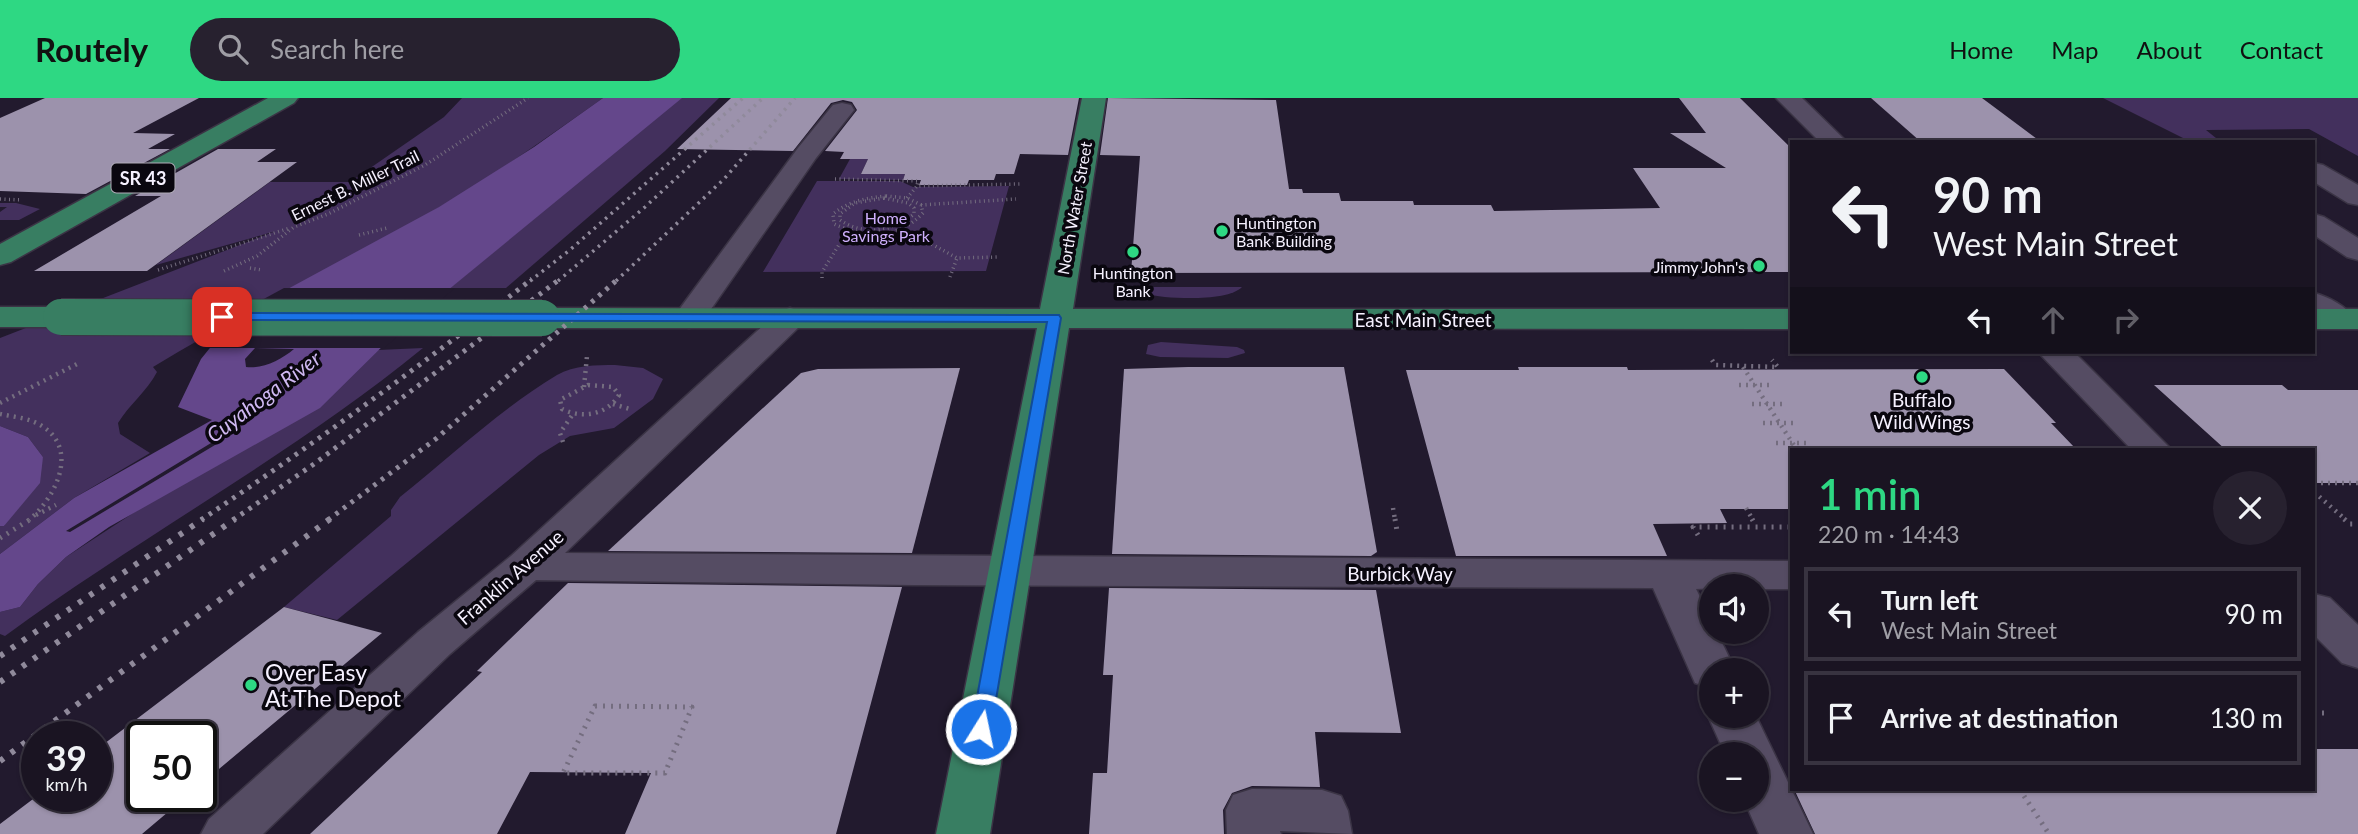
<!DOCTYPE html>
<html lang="en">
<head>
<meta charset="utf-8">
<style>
  body { margin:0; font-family:Lato,sans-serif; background:#27212f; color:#f1f3f6; height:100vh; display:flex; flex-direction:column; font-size:26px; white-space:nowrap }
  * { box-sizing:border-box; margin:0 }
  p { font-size:23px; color:#9f9ea5 }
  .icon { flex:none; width:38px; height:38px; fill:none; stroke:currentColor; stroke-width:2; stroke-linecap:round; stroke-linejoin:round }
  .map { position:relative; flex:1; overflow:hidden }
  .sheet { position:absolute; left:1790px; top:350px; width:525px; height:343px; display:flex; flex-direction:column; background:#1a1422; border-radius:0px; box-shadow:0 2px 5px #0004,0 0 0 2px #383340 }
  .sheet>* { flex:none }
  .hud { position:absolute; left:1790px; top:42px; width:525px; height:214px; border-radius:0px; box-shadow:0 2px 5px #0004,0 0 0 2px #383340; background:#1a1422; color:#f1f3f6; overflow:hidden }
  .tools { position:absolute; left:1699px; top:476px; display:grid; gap:14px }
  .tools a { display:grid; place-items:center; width:70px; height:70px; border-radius:50%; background:#1a1422; box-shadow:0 2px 5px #0004,0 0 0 2px #383340; font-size:35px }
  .speed { position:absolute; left:21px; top:623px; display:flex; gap:14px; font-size:35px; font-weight:700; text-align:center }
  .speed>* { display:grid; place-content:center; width:91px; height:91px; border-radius:50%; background:#1a1422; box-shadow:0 2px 5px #0004,0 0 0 2px #383340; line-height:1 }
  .speed small { font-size:18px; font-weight:400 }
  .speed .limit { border:4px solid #111; border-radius:10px; background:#fff; color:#111 }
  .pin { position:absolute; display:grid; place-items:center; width:60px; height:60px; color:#fff; margin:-30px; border-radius:14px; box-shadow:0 4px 10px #0006 }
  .me { position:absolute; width:77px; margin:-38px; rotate:10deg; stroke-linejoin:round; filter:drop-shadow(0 0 5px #0008) }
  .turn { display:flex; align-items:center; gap:24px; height:147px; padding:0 28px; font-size:32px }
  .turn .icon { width:91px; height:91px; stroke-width:2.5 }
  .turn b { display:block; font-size:49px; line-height:60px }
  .lanes { display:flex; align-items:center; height:66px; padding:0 28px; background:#0003; justify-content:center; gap:35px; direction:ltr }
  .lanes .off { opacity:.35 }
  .round { display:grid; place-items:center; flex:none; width:74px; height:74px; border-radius:37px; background:#27212f }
  .overview { display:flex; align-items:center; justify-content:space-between; height:119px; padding:0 28px }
  h1 { font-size:42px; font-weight:600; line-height:52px; color:#2ed883 }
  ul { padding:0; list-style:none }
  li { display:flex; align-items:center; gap:21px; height:94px; margin:0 14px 10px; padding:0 14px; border:4px solid #383340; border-radius:0px }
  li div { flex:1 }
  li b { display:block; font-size:26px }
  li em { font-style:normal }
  header { display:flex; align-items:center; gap:42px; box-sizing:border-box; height:98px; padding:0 35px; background:#2ed883; color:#111 }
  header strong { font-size:33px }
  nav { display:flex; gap:38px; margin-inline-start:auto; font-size:24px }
  .search { width:490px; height:63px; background:#27212f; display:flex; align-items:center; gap:18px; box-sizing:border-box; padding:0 24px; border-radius:38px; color:#9f9ea5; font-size:26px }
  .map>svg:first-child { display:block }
</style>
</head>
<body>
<header>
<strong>Routely</strong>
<div class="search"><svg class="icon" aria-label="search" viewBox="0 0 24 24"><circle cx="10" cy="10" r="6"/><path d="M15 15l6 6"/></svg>Search here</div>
<nav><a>Home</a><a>Map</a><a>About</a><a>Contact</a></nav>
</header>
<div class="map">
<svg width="2358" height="736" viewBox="0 0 2358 736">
  <rect width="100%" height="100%" fill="#221a2e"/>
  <g fill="#43305d">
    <path d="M462 0H603C549 38 495 77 438 110 344 165 246 213 153 269L157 274C147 293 129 307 118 325L120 336 150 355 74 400 0 456V428H4L43 359 28 339 0 328V240L276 133 156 167 270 84H350L444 19Z"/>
    <polygon points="680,0 719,0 665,53 506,190 450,190"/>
    <polygon points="2103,0 2358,0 2358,58 2309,31 2206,32 2221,44 2191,44"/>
    <polygon points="850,61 868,61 861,76 905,76 903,82 839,81"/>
    <polygon points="817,83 900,83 913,89 1009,88 986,173 763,174"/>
    <polygon points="0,105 16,105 40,111 19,122 0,122 0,114 7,109 0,109"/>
    <path d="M1140 189H1242C1228 204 1166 201 1146 196Z"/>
    <polygon points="1161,244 1237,249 1244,252 1245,255 1228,260 1160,259 1146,256 1148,247"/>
    <path d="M423 250C292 357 141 438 5 538L0 536V514L20 509 38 486 66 459 363 265 378 252Z"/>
    <path d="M615 267 643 270 663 281 653 301 614 330 570 338 539 357 337 522 284 509 391 418V412L400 399C451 358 502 310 557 277 574 267 597 267 615 267Z"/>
  </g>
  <g fill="#64478b" fill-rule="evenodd">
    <path d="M603 0H682L397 234 320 310 109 429 66 459 38 486 20 509 0 514V456L74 400 212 322 178 309 201 261 234 220 439 109 534 49ZM255 250 294 251C281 262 263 271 246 269L245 261ZM216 342 220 344 70 434 66 433Z"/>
    <polygon points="0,328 28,339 43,359 40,385 4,428 0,428"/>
  </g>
  <polygon fill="#221a2e" points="284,190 455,190 384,250 205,250 232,218"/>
  <g fill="#9c92ac">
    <polygon points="45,0 199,0 133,35 175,36 148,51 170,51 86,96 0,93 0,20"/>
    <polygon points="731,0 1079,0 1068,57 1020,56 1014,76 996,76 994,82 969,82 967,87 919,87 921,82 903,82 905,76 861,76 868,61 840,61 844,54 825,53 857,12 852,4 843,2 831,5 793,53 677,51"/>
    <polygon points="1108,0 1276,2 1289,91 1302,91 1303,95 1339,95 1341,103 1413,103 1414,107 1491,107 1494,113 1660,110 1633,70 1726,70 1670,35 1706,35 1679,0 1740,0 1792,51 1792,174 1131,175 1140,58 1100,57"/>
    <polygon points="1871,0 1982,0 2041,44 1921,44"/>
    <polygon points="218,51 276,51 257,64 297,64 147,173 34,173 161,98 135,98"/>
    <polygon points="1188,269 1344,269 1377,454 1371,458 1112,456 1124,271"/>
    <polygon points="1518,269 1627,269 1628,272 2004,271 2056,325 2051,325 2075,350 1892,349 1894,352 1792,352 1792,411 1720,411 1727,425 1653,426 1667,458 1456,458 1406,272 1519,272"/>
    <polygon points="960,270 912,455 608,453 801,275 818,271"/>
    <polygon points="2154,287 2282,287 2288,292 2358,292 2358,385 2314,385 2314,352 2226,352"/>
    <polygon points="568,485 902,489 836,736 625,736 651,675 530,674 497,736 310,736 482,574 477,573"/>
    <polygon points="1109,490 1376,492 1401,635 1315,634 1320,689 1252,688 1232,695 1223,712 1224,736 1089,736 1093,675 1107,675 1113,577 1103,577"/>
    <polygon points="284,509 382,535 201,686 201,639 142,639 142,698 187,698 142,736 0,736 0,726 37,698 96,698 96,652"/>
    <polygon points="2314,651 2358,651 2358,736 1815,736 1794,691 2314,691"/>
  </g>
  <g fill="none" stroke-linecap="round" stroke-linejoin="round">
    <defs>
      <g id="minor">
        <polygon points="1776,0 1802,0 1847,44 1820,44"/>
        <polygon points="842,5 851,7 854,12 816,60 700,227 689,230 678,227 673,220 798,50 833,7"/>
        <polygon points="2314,65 2323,67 2358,87 2358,107 2348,105 2314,84"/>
        <polygon points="2314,116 2324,119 2358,140 2358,162 2347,159 2314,137"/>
        <path d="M2314 195C2329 199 2346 208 2355 221L2351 228C2335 232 2327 227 2314 219Z"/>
        <polygon points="790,210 801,213 806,220 801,227 565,455 1792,463 1792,491 1757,491 1757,488 1696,491 1712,523 1712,534 1717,534 1735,572 1712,572 1712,590 1695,585 1653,490 913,487 536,482 450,556 263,736 201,736 209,721 418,534 511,458 779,213"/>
        <polygon points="2038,254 2074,254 2172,352 2132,352"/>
        <polygon points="2314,496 2330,500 2358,527 2358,570 2342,565 2314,537"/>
        <polygon points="1712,611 1712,618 1756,618 1813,736 1759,736 1744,702 1757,702 1757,656 1725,656 1708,618"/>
        <polygon points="1252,691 1322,692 1341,698 1348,713 1352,736 1280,733 1281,736 1227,736 1226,712 1233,697"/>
      </g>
      <g id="major">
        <polygon points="268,0 298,0 294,5 11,164 0,167 0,146"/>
        <polygon points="1082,0 1106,0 1073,211 1792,211 1792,231 1069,230 990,736 936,736 1037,230 542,230 531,227 526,220 531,213 542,210 1040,211"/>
        <polygon points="0,209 61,209 72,212 77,219 72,226 61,229 0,229"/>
        <rect x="2314" y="211" width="44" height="20"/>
      </g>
    </defs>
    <use href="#minor" stroke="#3b3445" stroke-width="3"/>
    <use href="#major" stroke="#3b3445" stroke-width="3"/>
    <g stroke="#746d7f" stroke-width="3.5" stroke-dasharray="1 3.5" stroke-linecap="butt">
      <polyline points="835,81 918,83 917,88"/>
      <path d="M886 98 907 100 921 107 923 115C899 141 865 140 834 126L833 116C849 103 866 100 886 98Z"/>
      <path d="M884 100 908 105 914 110V116C893 134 863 138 840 122V116L855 105Z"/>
      <polyline points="907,100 917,88 1020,86"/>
      <polyline points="0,101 22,102"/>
      <polyline points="921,107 1016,101"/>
      <polyline points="904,131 957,160 999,159"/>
      <polyline points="359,137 387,130"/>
      <polyline points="250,170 262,172"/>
      <polyline points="158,172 290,130"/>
      <polyline points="224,173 257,158 294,129 328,116 425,67 528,0"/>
      <polyline points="950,179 957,160"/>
      <polyline points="822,180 822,174 847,134"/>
    </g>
    <g stroke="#746d7f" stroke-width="4.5" stroke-dasharray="2 5" stroke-linecap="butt">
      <polyline points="1712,262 1715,267 1778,269 1772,262"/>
      <polyline points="1743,269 1797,352"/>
      <path d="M588 287 613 289 619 297C607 317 582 321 562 311L560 302Z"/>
      <polyline points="1739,287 1770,287"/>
      <polyline points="584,289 587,258"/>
      <polyline points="0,305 77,266"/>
      <polyline points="613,306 633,312"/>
      <polyline points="1752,306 1783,306"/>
      <path d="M0 316C14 319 30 320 42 328 80 352 55 400 29 422"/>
      <polyline points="1763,325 1796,325"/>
      <polyline points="563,344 560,335 573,316"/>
      <polyline points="1776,345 1810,345"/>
      <polyline points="2314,385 2358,385"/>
      <polyline points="2314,394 2346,422"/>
      <polyline points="1393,410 1395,422"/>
      <polyline points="1746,410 1753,422"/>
      <polyline points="36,417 56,407"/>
    </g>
    <g stroke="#746d7f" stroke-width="5" stroke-dasharray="2 6" stroke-linecap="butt">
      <polyline points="1395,421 1397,433"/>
      <polyline points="1752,421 1756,428"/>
      <polyline points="2344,421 2350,426 2358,426"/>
      <polyline points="1698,437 1693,429 1792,429"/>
      <polyline points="0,440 31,421"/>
      <polygon points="595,608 692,609 665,675 563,675"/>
      <polyline points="2314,615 2330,615"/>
      <polyline points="2024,698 2049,736"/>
    </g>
    <use href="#minor" fill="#554c63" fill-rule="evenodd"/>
    <use href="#major" fill="#387e62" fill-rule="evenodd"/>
    <g stroke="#908a9b" stroke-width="3.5" stroke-dasharray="2.5 5" stroke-linecap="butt">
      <polyline points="530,183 571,151 743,0"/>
      <polyline points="558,183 645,109 763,0"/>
      <polyline points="616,183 724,81 795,0"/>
    </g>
    <g stroke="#908a9b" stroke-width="5" stroke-dasharray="3.5 6" stroke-linecap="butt">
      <path d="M201 422C314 346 424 265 532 181"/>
      <polyline points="233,422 314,366 560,181"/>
      <polyline points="328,422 437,340 618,181"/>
    </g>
    <g stroke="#908a9b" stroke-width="6" stroke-dasharray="4.5 9" stroke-linecap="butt">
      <polyline points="0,558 203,421"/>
      <polyline points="0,584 235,421"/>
      <polyline points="0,663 330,421"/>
    </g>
    <defs>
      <polyline id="major-bridge" points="61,219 542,220"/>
    </defs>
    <use href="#major-bridge" stroke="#3b3445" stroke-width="38" stroke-linecap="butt"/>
    <use href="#major-bridge" stroke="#387e62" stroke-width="36"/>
  </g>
  <polygon fill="#1a73e8" stroke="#114b97" stroke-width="2" points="222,215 1059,217 1061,220 991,631 988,636 981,639 974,636 971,631 1047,224 217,222 217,217"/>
  <g fill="#2ed883" stroke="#0a070f" stroke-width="2.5">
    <circle cx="1222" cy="133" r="7"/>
    <circle cx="1133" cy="154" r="7"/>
    <circle cx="1759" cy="168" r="7"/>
    <circle cx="1922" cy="279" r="7"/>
    <circle cx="251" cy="587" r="7"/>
  </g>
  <g text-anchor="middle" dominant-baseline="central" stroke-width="7" stroke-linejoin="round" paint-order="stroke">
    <g font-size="16" fill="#f6f1ff" stroke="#0a070f">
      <text transform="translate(355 87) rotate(-26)">Ernest B. Miller Trail</text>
      <text transform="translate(1074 110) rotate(-80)">North Water Street</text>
    </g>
    <g font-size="16" fill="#cfb0fd" stroke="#0a070f">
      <text x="886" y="119">Home<tspan x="886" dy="18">Savings Park</tspan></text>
    </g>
    <g font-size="16" fill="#f6f1ff" stroke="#0a070f" text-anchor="start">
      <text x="1236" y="124">Huntington<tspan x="1236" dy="18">Bank Building</tspan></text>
      <text x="1745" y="168" text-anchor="end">Jimmy John's</text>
      <text x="1133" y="174" text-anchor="middle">Huntington<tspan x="1133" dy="18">Bank</tspan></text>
    </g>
    <rect fill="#0a070f" stroke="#afabb7" stroke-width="2" x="111.5" y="65.5" width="63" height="29" rx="5"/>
    <g font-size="18" font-weight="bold" fill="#f6f1ff">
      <text x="143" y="80">SR 43</text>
    </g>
    <g font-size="19" fill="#f6f1ff" stroke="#0a070f">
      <text x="1423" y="221">East Main Street</text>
      <text x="1400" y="475">Burbick Way</text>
      <text transform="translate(510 479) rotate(-41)">Franklin Avenue</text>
    </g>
    <g font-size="19" fill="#f6f1ff" stroke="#0a070f">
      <text x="1922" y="301">Buffalo<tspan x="1922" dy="22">Wild Wings</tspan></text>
    </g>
    <g font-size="21" font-style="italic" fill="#d0b9f3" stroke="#0a070f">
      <text transform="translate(263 298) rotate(-37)">Cuyahoga River</text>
    </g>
    <g font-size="23" fill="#f6f1ff" stroke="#0a070f" text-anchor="start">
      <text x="265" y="574">Over Easy<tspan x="265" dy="26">At The Depot</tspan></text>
    </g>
  </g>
</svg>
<div class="tools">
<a><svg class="icon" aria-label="sound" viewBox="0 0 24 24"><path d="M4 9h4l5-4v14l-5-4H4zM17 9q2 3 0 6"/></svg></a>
<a>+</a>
<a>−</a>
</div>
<div class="speed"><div>39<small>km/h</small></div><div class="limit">50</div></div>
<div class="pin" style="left:222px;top:219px;background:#d93025"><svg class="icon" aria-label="arrive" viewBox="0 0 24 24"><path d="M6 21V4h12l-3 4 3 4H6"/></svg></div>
<svg class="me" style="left:981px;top:631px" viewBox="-20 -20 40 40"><circle r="17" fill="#1a73e8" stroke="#fff" stroke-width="3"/><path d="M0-11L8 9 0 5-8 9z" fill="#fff"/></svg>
<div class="hud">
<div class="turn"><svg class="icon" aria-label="left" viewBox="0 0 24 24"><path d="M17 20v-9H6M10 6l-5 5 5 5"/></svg><div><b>90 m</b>West Main Street</div></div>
<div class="lanes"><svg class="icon" aria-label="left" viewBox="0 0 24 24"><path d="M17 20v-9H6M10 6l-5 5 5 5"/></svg><svg class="icon off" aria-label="ahead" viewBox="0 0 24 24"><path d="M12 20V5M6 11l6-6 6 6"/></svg><svg class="icon off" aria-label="right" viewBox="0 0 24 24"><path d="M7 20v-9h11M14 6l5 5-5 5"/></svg></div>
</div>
<section class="sheet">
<div class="overview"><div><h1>1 min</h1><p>220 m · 14:43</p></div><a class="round"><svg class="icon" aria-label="close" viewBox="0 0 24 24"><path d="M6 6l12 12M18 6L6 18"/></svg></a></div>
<ul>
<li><svg class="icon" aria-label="left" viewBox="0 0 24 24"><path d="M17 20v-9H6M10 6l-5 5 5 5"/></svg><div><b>Turn left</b><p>West Main Street</p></div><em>90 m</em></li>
<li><svg class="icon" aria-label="arrive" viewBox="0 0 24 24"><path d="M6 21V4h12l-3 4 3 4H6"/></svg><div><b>Arrive at destination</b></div><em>130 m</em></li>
</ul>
</section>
</div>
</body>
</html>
